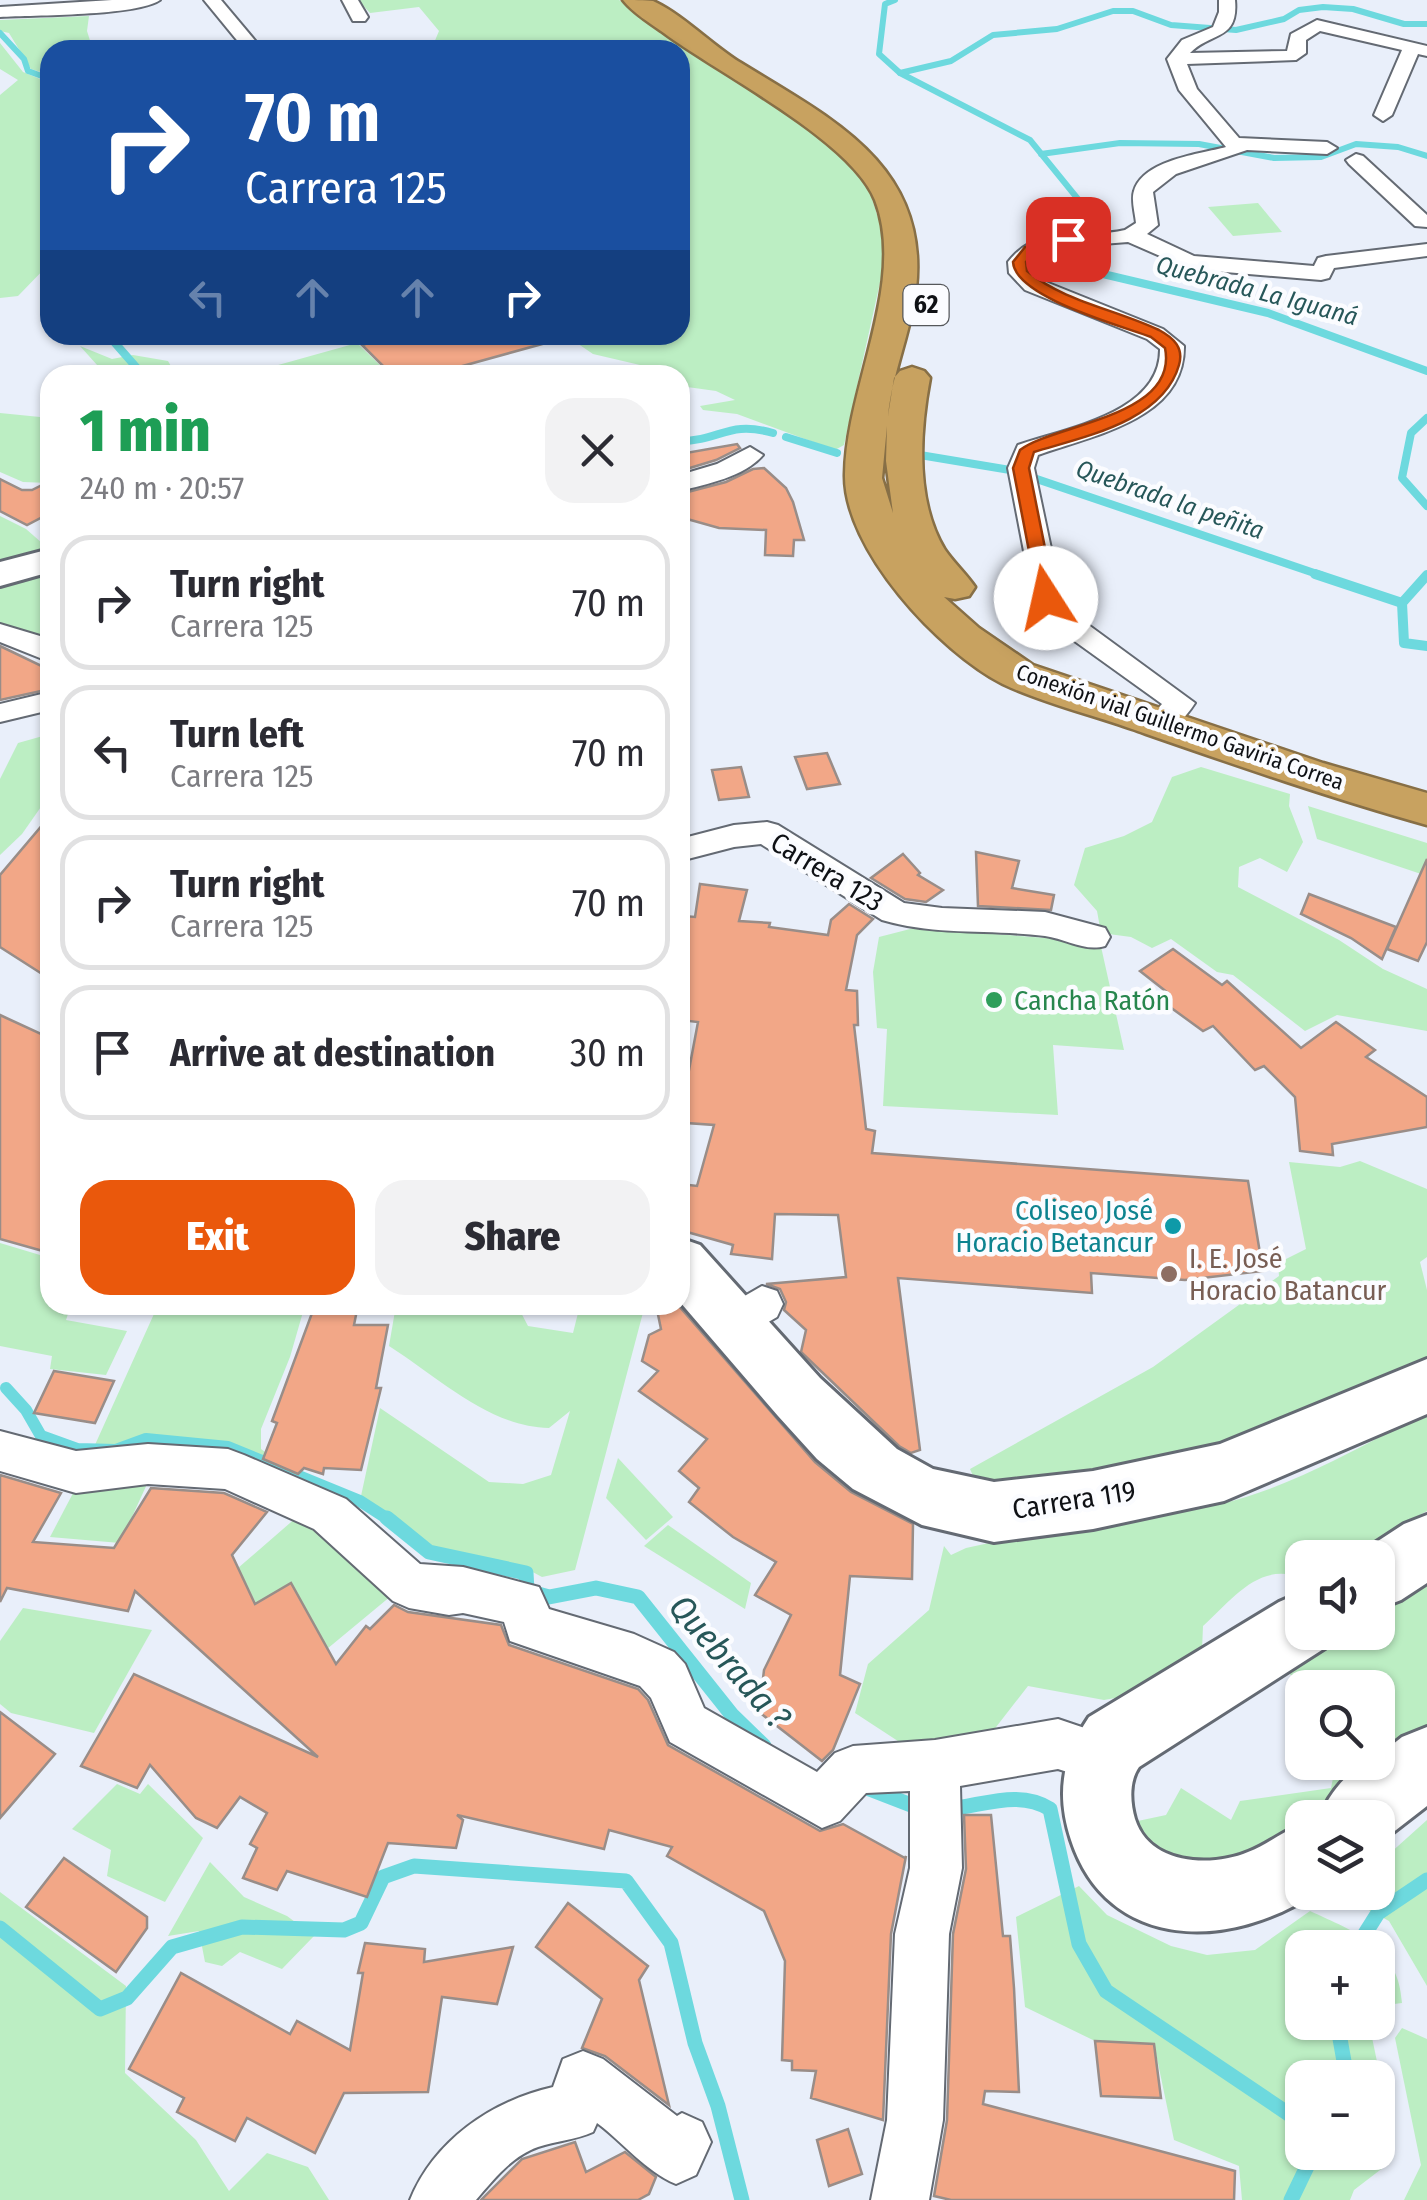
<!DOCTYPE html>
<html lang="en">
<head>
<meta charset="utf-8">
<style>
  body { margin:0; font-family:"Fira Sans Condensed",sans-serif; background:#f2f2f3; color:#2b2b33; height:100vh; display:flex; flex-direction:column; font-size:38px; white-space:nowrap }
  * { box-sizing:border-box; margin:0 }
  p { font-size:32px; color:#7c7c81 }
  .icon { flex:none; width:55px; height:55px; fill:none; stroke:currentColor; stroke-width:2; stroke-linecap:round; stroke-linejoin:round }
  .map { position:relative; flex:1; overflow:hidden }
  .drawer { position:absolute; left:40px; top:365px; width:650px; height:950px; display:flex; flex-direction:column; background:#fff; border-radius:30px; box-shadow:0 2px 8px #0004 }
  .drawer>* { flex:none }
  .guide { position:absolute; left:40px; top:40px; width:650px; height:305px; border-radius:30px; box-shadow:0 2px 8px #0004; background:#1a4fa0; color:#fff; overflow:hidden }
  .tools { position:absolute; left:1285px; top:1540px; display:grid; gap:20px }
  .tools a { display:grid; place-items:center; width:110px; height:110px; border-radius:20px; background:#fff; box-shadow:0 2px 8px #0004; font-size:50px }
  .pin { position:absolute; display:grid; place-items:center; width:85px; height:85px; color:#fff; margin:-42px; border-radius:20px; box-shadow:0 5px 15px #0006 }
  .me { position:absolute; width:110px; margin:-55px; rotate:350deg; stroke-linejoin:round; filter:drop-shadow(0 0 8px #0008) }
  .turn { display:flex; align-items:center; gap:35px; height:210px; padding:0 40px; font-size:45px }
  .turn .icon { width:130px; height:130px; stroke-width:2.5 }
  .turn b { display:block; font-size:70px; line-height:85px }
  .lanes { display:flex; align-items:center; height:95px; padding:0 40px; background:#0003; justify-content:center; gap:50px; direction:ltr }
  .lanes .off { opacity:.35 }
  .round { display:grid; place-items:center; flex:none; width:105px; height:105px; border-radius:30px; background:#f2f2f3 }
  .summary { display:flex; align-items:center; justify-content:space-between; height:170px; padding:0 40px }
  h1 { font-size:60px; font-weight:800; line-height:75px; color:#1e9e55 }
  .primary-button { display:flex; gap:20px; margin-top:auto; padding:20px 40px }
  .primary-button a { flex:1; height:115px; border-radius:30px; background:#ea580c; color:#fff; font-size:40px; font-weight:800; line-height:115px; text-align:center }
  .primary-button a+a { background:#f2f2f3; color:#2b2b33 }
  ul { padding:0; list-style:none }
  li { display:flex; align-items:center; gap:30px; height:135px; margin:0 20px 15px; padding:0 20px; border:5px solid #e1e1e2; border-radius:30px }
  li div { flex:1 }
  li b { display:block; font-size:38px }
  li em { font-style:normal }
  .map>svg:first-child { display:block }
</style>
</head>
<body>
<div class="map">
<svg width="1427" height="2200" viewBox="0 0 1427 2200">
  <rect width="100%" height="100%" fill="#e9effa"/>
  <g fill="#bceec3" fill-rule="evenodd">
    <polygon points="358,0 619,0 811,130 847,163 869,189 880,224 885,260 844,445 835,450 737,414 703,410 700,406 735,400 716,391 680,386 680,375 659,375 657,369 593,354 565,335 680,335 680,50 431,50 439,31 419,7 370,13"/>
    <polygon points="89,16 87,31 92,47 99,50 50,50 50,75 31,69 9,33 0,31 0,20"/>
    <polygon points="0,43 23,72 50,83 50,263 18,296 0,298 0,95 18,80 0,69"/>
    <polygon points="1258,203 1282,232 1233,236 1208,207"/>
    <polygon points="357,343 382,367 390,368 387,375 242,375"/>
    <polygon points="80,346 112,359 133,355 168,361 176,375 106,375"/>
    <polygon points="0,413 50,418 50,483 23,482 0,472"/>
    <polygon points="0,516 26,529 50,550 0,566"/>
    <polygon points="50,565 50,648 0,630 0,579"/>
    <polygon points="50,734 50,794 22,834 0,855 0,779 18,743"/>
    <polygon points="1201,767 1290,794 1289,806 1303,842 1287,872 1260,858 1239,867 1238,887 1339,940 1383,969 1427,989 1427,1031 1337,1015 1305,1031 1233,975 1217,972 1171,939 1152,948 1131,937 1101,933 1097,911 1074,885 1085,848 1124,836 1152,822 1172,777"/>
    <polygon points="1308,806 1427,843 1427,876 1317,839"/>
    <polygon points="914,928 1100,942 1124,1050 1053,1045 1058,1115 883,1106 887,1029 877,1028 873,972 879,937"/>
    <polygon points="1360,1161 1427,1189 1427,1257 1420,1262 1427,1290 1427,1362 1386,1373 1210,1456 978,1487 970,1469 1153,1367 1279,1276 1278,1263 1306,1249 1289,1162 1340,1167"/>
    <polygon points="0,1243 50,1258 50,1305 71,1305 66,1320 127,1331 106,1375 50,1369 52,1356 0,1346"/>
    <polygon points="158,1305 305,1305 290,1357 261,1429 261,1449 265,1452 259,1474 85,1467"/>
    <path d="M396 1305H517L528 1326 573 1333 580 1305H645L575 1570 542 1577 527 1569 432 1547 401 1521 361 1496 380 1408 489 1482 523 1484 551 1475 570 1411 549 1428C489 1427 438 1377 389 1346Z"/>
    <path d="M1427 1406V1511L1345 1557 1302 1558V1578C1259 1561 1233 1599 1203 1626L1202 1650 1132 1695 1104 1700 1028 1686 993 1731 904 1745 855 1713 868 1664 929 1610 944 1546 951 1555 966 1548 1150 1508C1225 1520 1323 1467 1389 1432 1402 1424 1413 1413 1427 1406Z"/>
    <polygon points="618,1458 673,1517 646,1540 606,1498"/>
    <polygon points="153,1471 120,1543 50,1537 81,1478"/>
    <polygon points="305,1510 403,1586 327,1649 291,1583 256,1603 238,1568"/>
    <polygon points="668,1525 751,1583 745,1609 644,1546"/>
    <polygon points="1427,1577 1427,1735 1313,1817 1302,1818 1302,1825 1254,1856 1170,1870 1133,1822 1166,1815 1181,1788 1231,1820 1240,1801 1331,1788 1336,1763 1378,1762 1378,1688 1304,1687 1282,1667 1338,1633 1378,1632 1378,1608"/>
    <polygon points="23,1608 152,1630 94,1733 11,1713 0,1704 0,1641"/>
    <polygon points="117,1784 140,1794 148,1784 203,1838 165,1902 107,1876 111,1850 72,1829"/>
    <polygon points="1427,1820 1427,1986 1389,1921 1337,1893 1378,1892 1378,1864"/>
    <polygon points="210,1862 244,1897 287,1916 314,1936 282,1969 240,1952 222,1966 205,1962 199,1931 168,1936"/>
    <path d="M1079 1886 1107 1915 1171 1946 1207 1955 1255 1950 1310 1911C1355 1932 1399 1946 1402 2003L1378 2006V1948H1302V2022L1369 2023 1391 2129 1384 2167 1354 2190 1350 2200H1242L1239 2166 1174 2140 1154 2044 1095 2041 1025 2007 1016 1917ZM1302 2078H1378V2152H1302Z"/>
    <polygon points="0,1892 126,1986 125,2073 196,2140 229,2191 267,2153 308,2167 329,2200 0,2200"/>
    <polygon points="1402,2028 1427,2039 1427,2200 1404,2200 1421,2165 1395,2038"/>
  </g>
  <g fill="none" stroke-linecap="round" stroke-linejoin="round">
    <g stroke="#6dd9de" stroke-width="6">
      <polyline points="895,0 885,4 879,54 900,73 1030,140 1095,220 1100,253"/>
      <polyline points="0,33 24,59 28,71 50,79"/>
      <polyline points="900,73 951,61 993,35 1057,29 1113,11 1133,11 1171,25 1236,30 1284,19 1299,10 1323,7 1353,9 1404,24 1427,24"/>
      <polyline points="1041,154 1120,143 1199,144 1274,158 1321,157 1356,144 1398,147 1427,156"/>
    </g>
    <g stroke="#6dd9de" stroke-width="8">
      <polyline points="1100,251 1103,274 1268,313 1427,371"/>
      <polyline points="50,278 45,282 50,284"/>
      <polyline points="108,335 143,375"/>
      <polyline points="1427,418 1411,433 1402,478 1427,506"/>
      <polyline points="786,437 837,453"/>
      <path d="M680 441C720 441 728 420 773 433"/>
      <polyline points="920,455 1010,470 1323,576"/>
    </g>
    <g stroke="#6dd9de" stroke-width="10">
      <polyline points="1315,574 1402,603"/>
      <polyline points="1427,575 1402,603 1404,643 1427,646"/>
    </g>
    <polyline stroke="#6dd9de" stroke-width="12" points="6,1388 26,1410 41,1436 77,1449 116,1450 146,1439 228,1447 360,1501 391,1521"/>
    <g stroke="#6dd9de" stroke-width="15">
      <polyline points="387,1518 429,1552 526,1573 527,1591 549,1597 596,1588 638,1597 732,1715 764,1746"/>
      <polyline points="867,1788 924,1810"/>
      <path d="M948 1809C982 1806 1019 1789 1050 1809L1079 1944 1106 1991 1302 2123"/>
      <polyline points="0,1928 100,2009 127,1998 172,1947 242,1927 344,1930 361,1923 383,1877 414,1866 626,1881 671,1943 695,2043 718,2106 742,2200"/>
      <polyline points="1356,1948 1378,1913 1427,1880"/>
      <polyline points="1337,2022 1347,2078"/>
      <polyline points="1291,2200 1314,2152"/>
    </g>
  </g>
  <g fill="#f2a787" stroke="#998d88" stroke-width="2.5">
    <polygon points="395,335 540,335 542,344 430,375 392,375 362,345"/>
    <polygon points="737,444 740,448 716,460 680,471 680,454"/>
    <polygon points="764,468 786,488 793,502 804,540 794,540 793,556 765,555 766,530 719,528 680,517 680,494 726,482 753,469"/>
    <polygon points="0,479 22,490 32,490 50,481 50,513 27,525 0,511"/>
    <polygon points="0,646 50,670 50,689 0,700"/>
    <polygon points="827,753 840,784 807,789 795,757"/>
    <polygon points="741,767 749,797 719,800 712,770"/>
    <polygon points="50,816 50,979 0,947 0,875"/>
    <polygon points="976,852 1019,861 1012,888 1054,895 1051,910 978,906"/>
    <polygon points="903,854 920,873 918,875 943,890 926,902 905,899 871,878"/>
    <polygon points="1427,859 1427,942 1418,961 1387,949"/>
    <polygon points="700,884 747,890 739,921 770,923 769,927 828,935 831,920 849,904 873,919 857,935 846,990 857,991 858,1025 854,1025 866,1129 875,1131 872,1153 1248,1181 1263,1271 1185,1280 1091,1273 1092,1293 898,1278 920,1450 911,1453 899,1446 801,1352 806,1330 784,1310 786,1302 780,1289 766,1284 846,1277 838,1215 775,1214 772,1259 731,1254 733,1245 680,1230 680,1184 697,1186 714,1125 687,1123 688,1119 680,1118 698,1022 680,1020 680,940 684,916 695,917"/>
    <polygon points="1309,894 1396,927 1382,959 1351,938 1301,914"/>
    <polygon points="1173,949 1222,985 1227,981 1301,1048 1336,1022 1375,1050 1366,1057 1427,1097 1427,1127 1332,1144 1333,1155 1300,1151 1295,1097 1264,1066 1255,1070 1213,1026 1203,1031 1159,999 1168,993 1140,971"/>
    <polygon points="0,1015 50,1038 50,1253 0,1239"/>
    <polygon points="315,1305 358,1305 354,1325 388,1325 376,1388 381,1388 361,1470 324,1468 323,1474 304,1468 298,1474 263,1459 277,1423 272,1421"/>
    <polygon points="656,1305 678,1305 815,1462 851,1492 913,1524 912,1579 850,1576 840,1675 860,1684 833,1750 822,1761 759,1712 764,1670 791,1615 755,1595 776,1562 733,1537 689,1502 699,1488 679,1471 707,1439 639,1391 658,1371 642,1361 649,1335 661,1329"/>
    <polygon points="54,1371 114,1381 95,1423 34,1413"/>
    <polygon points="0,1475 61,1493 33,1542 114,1548 151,1488 224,1493 267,1512 232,1555 255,1604 291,1583 336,1664 366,1626 370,1629 394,1605 408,1612 501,1625 509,1645 638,1689 648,1700 668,1745 820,1831 843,1824 905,1858 906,1856 891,1934 883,2120 811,2098 816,2071 792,2070 792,2061 782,2060 785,1961 764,1911 667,1856 672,1847 609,1830 604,1849 457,1815 463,1820 456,1848 388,1843 367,1897 287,1871 277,1890 243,1878 257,1848 250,1844 267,1813 240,1797 217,1828 196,1818 150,1765 137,1788 81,1766 134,1674 318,1757 135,1591 128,1611 7,1588 0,1602"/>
    <polygon points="0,1712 55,1754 0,1818"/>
    <polygon points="964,1815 991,1815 1003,1936 1010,1936 1014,1988 1019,2092 985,2091 983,2104 1235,2171 1234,2200 951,2200 934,2196 947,2120 953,1934 966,1869"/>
    <polygon points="64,1858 147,1917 147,1928 116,1972 26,1907"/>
    <polygon points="568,1903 648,1966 639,1980 669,2105 605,2056 582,2048 602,1999 536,1947"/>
    <polygon points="365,1943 425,1949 424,1962 513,1947 497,2004 442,1997 428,2092 344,2093 315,2153 247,2118 235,2141 177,2112 184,2098 129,2069 181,1973 290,2034 297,2021 350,2050 363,1973 358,1973"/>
    <polygon points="1095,2041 1154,2044 1161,2098 1101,2096"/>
    <polygon points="848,2129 862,2174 829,2186 817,2140"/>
    <polygon points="575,2142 586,2172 625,2152 656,2177 649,2194 638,2200 481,2200 522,2159"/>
  </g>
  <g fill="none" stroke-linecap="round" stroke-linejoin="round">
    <defs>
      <g id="street">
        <path d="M112 0H160C138 16 33 15 0 17V7Z"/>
        <polygon points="204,0 221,0 263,50 245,50"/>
        <polygon points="342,0 358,0 368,17 365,21 353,21"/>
        <path d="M1219 0H1235C1239 41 1210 32 1190 53L1287 51 1291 34 1317 20 1427 46V56L1418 54 1392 115 1383 121 1374 115 1402 50 1320 31 1306 40V53L1296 60 1187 64 1197 89 1239 138 1327 142 1337 148 1327 154 1247 150 1176 174 1153 192 1158 225 1147 234 1194 256 1314 266 1318 258 1326 256 1427 244V256L1334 268 1329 278 1321 280 1190 269 1128 242 1051 248 1030 263 1031 271 1041 280 1163 329 1184 346C1185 419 1094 435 1038 455L1034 468 1061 596 1079 618 1195 703C1184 720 1170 735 1149 730L1145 723 1162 704 1059 630 1033 598 1008 468 1018 445C1067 428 1161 413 1160 349L1147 339 1025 290 1009 273 1008 262C1039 222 1083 240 1125 230L1136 223C1135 213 1131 200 1134 191 1143 160 1200 154 1226 147L1179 90 1167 59 1182 40 1213 27 1219 12Z"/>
        <polygon points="1356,154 1363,156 1427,215 1427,227 1415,226 1349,164 1346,160"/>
        <path d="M750 447 763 455C744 477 707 484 680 491V475L717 464Z"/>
        <polygon points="0,624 50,639 50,662 0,642"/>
        <polygon points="50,692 50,710 0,722 0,704"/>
        <path d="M767 822 778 825 904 903 942 908 1045 912 1105 928 1110 937 1105 946C1085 952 1066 939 1045 936 990 929 936 936 882 920L761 844 734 847 680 861V839L734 825Z"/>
        <polygon points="762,1286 777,1291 783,1304 777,1317 737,1340 722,1335 716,1322 722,1309"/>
        <polygon points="0,1431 76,1451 148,1444 228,1449 244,1455 346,1499 420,1564 463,1567 539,1587 549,1609 634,1634 674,1652 685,1664 704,1708 817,1772 835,1753 853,1746 935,1740 1058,1719 1120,1740 1127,1758 1120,1776 1102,1783 1058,1769 960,1786 962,1868 949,1934 943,2120 929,2200 871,2200 887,2120 895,1934 910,1868 910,1791 866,1793 840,1821 822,1828 670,1742 651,1698 640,1686 510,1641 504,1622 463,1613 449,1615 409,1608 393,1601 314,1529 225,1489 148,1484 76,1493 0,1471"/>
        <path d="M583 2051 603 2059 677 2116 682 2113 702 2122 711 2142 696 2175 676 2184C645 2171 624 2143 597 2123L593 2132C575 2140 556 2141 538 2147 512 2156 493 2180 476 2200H410C434 2141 491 2101 553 2087L563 2059Z"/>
      </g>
      <g id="secondary">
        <polygon points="50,549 50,572 0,586 0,562"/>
        <polygon points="680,1238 700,1245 820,1378 897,1449 933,1469 994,1482 1093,1471 1220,1444 1427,1359 1427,1414 1224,1501 1093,1529 994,1542 922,1525 853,1489 817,1459 778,1416 680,1302"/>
        <polygon points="1427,1515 1427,1583 1401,1600 1378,1609 1378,1558 1355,1556 1404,1524"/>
        <path d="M1302 1592V1632H1332L1325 1648 1139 1767C1129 1781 1130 1802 1135 1819 1149 1864 1210 1868 1248 1852 1267 1845 1283 1831 1302 1824V1892H1317C1232 1950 1108 1953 1071 1840 1056 1795 1062 1757 1089 1717L1279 1602Z"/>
        <path d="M1427 1727V1806L1378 1844V1818H1319C1328 1796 1351 1762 1378 1762V1756L1402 1737Z"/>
      </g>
      <path id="highway" d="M623 0C632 0 645 0 653 1 682 14 713 46 741 63 830 118 930 165 916 289 911 332 892 373 888 416L894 378 900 371 912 367 924 371 930 378C920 431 915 501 945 550 954 563 966 574 975 587L969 596 955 599 944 597 979 628 1033 665 1323 763 1427 793V825C1327 797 1230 763 1132 729 1090 714 1043 703 1003 684 940 652 843 549 845 474 846 387 907 282 875 200 851 140 719 74 664 33 650 23 633 13 623 0ZM887 426 886 461 893 513 882 478Z"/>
    </defs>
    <use href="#street" stroke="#646a73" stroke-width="4"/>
    <use href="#secondary" stroke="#646a73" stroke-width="6"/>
    <use href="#highway" stroke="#876f46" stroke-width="5"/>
    <use href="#street" fill="#fff" fill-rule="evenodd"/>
    <use href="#secondary" fill="#fff" fill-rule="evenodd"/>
    <use href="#highway" fill="#c8a260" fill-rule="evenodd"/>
  </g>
  <path fill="#ea580c" stroke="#983908" stroke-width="2.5" d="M1068 235 1074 239 1072 242 1034 253 1026 262 1027 271C1065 302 1115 309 1159 330 1174 338 1184 348 1179 365 1163 422 1082 437 1034 452L1029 468 1055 598 1046 604 1038 598 1013 468 1020 450C1054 424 1179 417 1165 348L1151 337C1119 325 1015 297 1013 262L1025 247Z"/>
  <circle fill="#2e9e5b" stroke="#fbfcff" stroke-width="4" cx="994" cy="1000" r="10"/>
  <circle fill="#0f9aa8" stroke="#fbfcff" stroke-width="4" cx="1173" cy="1226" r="10"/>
  <circle fill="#8d6e63" stroke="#fbfcff" stroke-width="4" cx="1169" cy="1274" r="10"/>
  <g text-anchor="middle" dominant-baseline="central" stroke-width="9" stroke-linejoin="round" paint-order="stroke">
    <g font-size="22" fill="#0f1115" stroke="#fbfcff">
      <text transform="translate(1180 727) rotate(19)">Conexión vial Guillermo Gaviria Correa</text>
    </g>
    <g font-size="25" font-style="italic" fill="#275759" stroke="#fbfcff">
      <text transform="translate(1257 291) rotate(15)">Quebrada La Iguaná</text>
      <text transform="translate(1170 500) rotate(19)">Quebrada la peñita</text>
    </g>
    <rect fill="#fbfcff" stroke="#56585b" stroke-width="2.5" x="903.5" y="285" width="45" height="40" rx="8"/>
    <g font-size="25" font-weight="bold" fill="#0f1115">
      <text x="926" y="305">62</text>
    </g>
    <g font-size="28" fill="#0f1115" stroke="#fbfcff">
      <text transform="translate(827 872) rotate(31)">Carrera 123</text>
      <text transform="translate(1074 1500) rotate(-9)">Carrera 119</text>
    </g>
    <g font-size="28" fill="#27864d" stroke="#fbfcff" text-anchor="start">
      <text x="1014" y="1000">Cancha Ratón</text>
    </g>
    <g font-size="28" fill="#0d838f" stroke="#fbfcff" text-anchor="end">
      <text x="1153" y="1210">Coliseo José<tspan x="1153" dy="32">Horacio Betancur</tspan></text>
    </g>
    <g font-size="28" fill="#785e54" stroke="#fbfcff" text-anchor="start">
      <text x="1189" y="1258">I. E. José<tspan x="1189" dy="32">Horacio Batancur</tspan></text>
    </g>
    <g font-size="35" font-style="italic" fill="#275759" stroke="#fbfcff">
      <text transform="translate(730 1662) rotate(49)">Quebrada ?</text>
    </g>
  </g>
</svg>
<div class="tools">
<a><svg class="icon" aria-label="sound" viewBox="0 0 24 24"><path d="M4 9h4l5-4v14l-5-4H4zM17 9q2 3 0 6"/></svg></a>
<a><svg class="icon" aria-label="search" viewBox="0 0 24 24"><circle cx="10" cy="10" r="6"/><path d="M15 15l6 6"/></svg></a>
<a><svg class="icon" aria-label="layers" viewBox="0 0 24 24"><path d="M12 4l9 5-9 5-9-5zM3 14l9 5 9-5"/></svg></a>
<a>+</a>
<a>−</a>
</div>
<div class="pin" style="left:1068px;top:239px;background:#d93025"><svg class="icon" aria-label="arrive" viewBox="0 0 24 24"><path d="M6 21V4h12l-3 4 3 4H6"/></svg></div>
<svg class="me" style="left:1046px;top:598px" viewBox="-20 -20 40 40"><circle r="19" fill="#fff"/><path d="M0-13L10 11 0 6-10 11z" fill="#ea580c"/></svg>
<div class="guide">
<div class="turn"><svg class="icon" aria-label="right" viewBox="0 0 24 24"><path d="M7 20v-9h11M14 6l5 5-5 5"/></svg><div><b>70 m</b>Carrera 125</div></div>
<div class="lanes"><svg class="icon off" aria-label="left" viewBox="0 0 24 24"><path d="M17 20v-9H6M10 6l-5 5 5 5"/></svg><svg class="icon off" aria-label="ahead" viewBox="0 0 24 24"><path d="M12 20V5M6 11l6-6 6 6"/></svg><svg class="icon off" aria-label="ahead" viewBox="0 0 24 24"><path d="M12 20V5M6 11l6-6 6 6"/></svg><svg class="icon" aria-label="right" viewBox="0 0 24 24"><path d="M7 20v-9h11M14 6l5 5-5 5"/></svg></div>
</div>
<section class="drawer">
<div class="summary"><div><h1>1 min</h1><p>240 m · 20:57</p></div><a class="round"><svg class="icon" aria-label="close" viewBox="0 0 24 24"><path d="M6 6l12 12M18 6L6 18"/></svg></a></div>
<ul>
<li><svg class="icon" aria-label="right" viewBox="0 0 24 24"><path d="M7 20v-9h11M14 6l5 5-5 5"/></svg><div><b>Turn right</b><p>Carrera 125</p></div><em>70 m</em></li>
<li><svg class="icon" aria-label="left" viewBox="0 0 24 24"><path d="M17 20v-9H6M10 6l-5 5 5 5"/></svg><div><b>Turn left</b><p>Carrera 125</p></div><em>70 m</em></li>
<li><svg class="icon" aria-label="right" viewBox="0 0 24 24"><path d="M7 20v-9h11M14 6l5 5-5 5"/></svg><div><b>Turn right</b><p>Carrera 125</p></div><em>70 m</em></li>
<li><svg class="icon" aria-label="arrive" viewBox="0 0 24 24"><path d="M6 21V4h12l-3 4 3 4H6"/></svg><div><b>Arrive at destination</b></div><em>30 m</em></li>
</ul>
<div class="primary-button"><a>Exit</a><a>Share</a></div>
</section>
</div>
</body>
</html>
